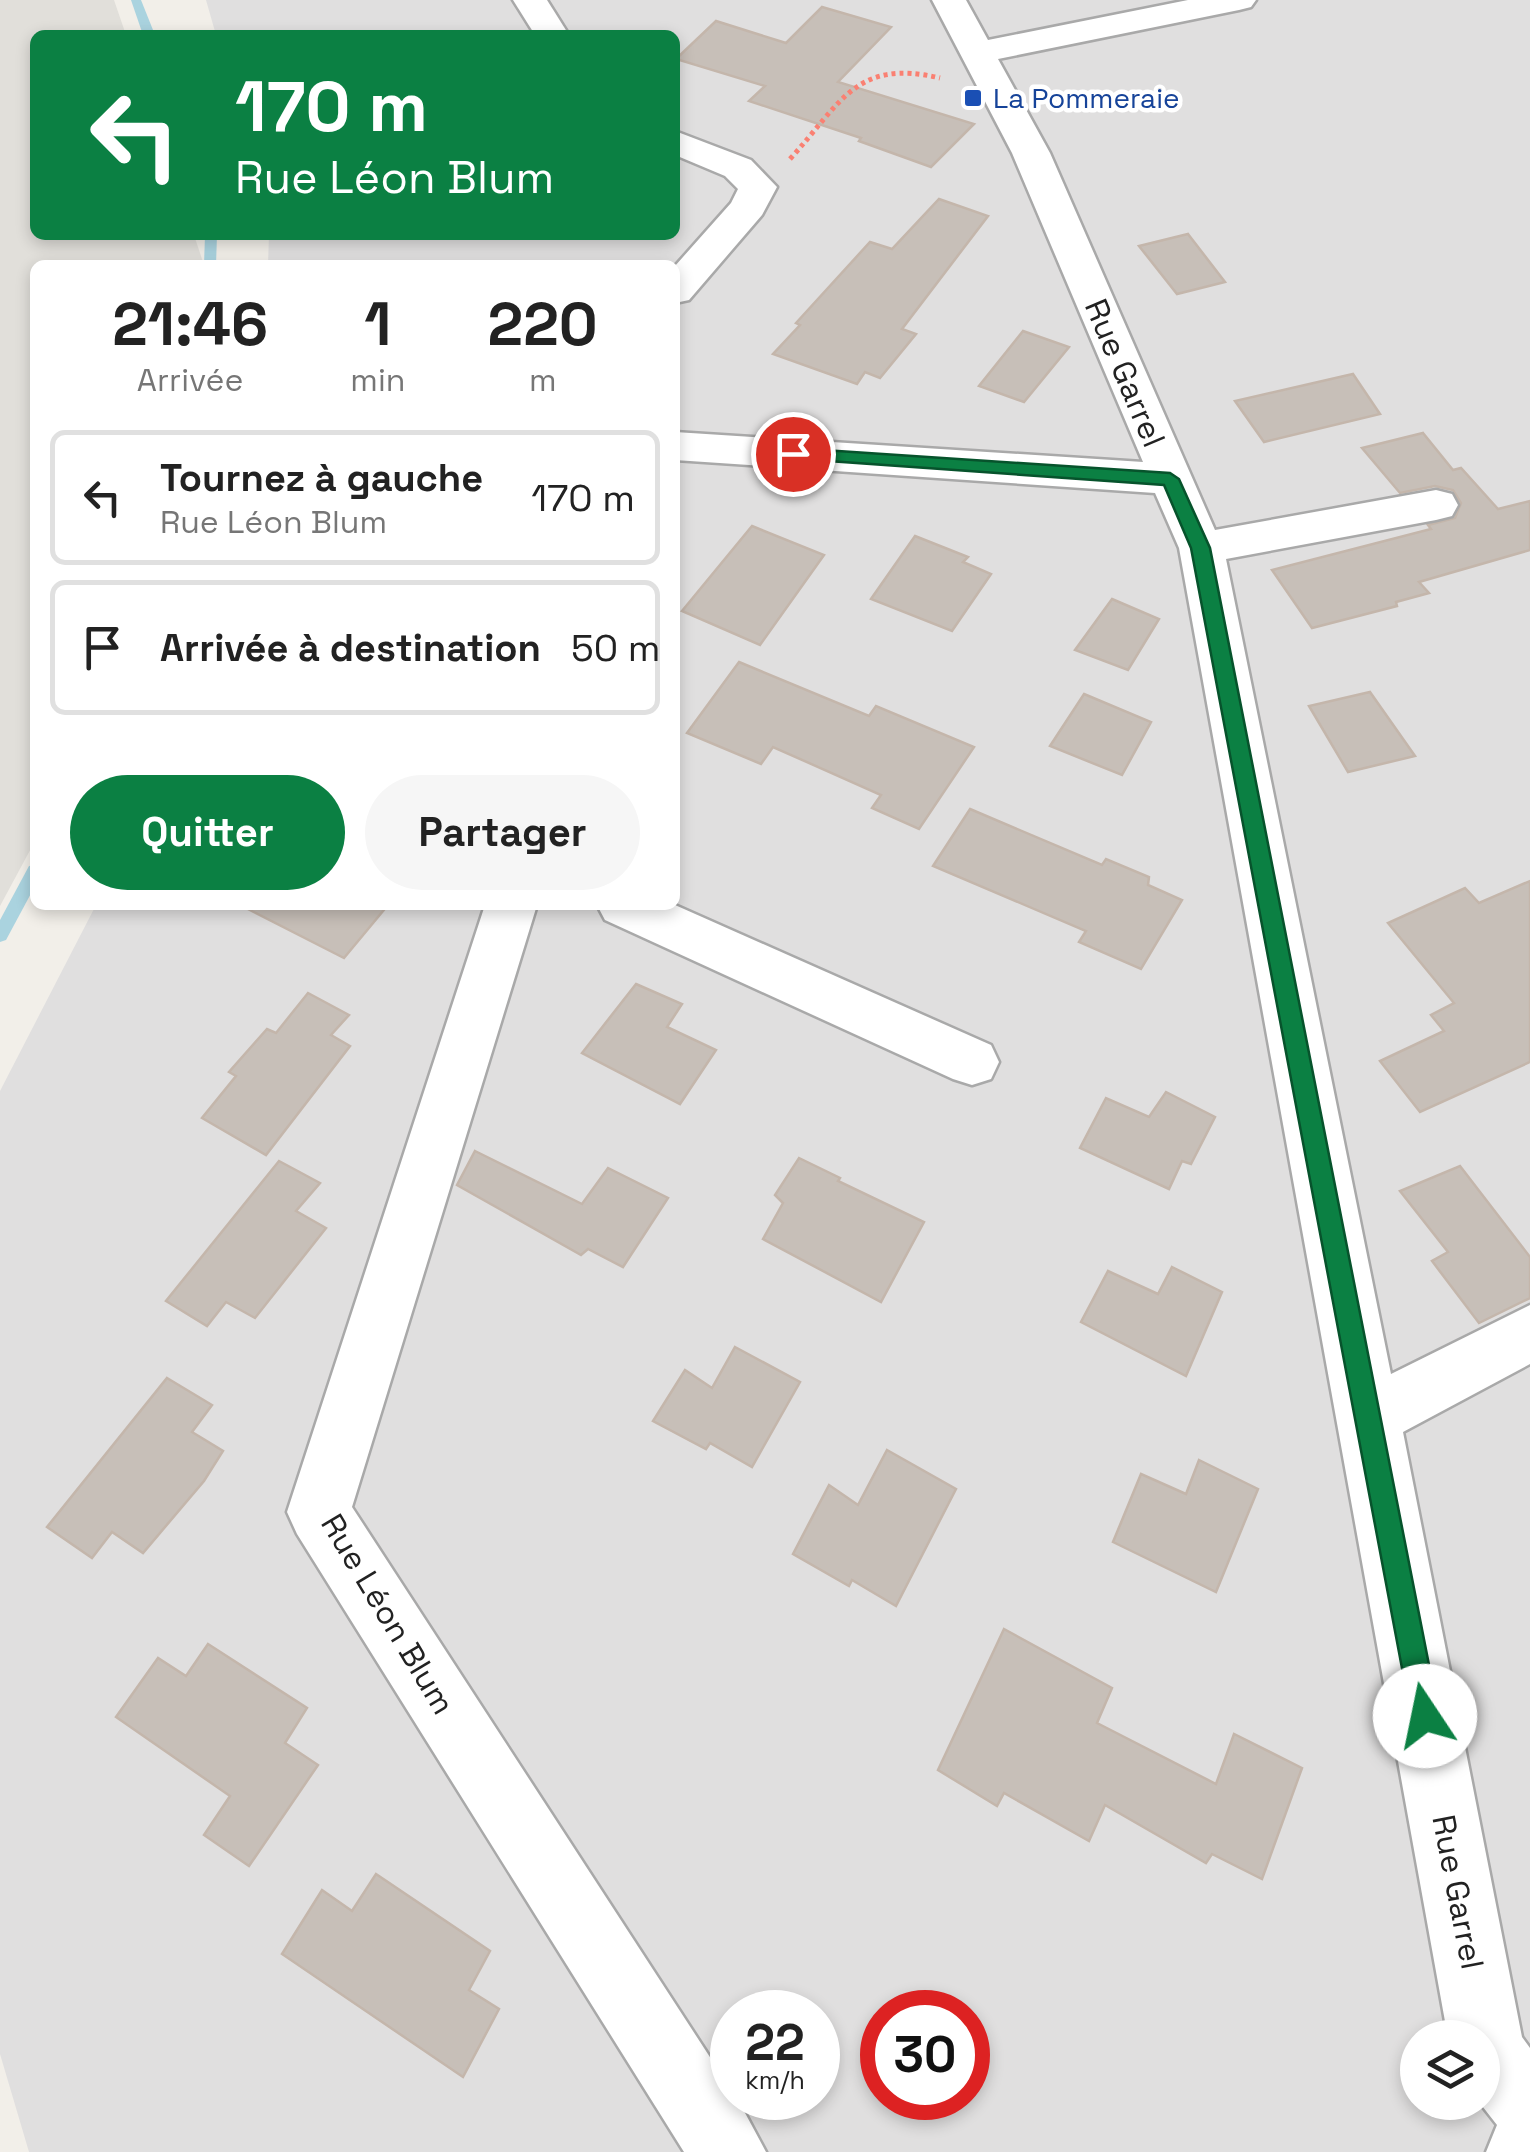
<!DOCTYPE html>
<html lang="fr">
<head>
<meta charset="utf-8">
<style>
  body { margin:0; font-family:"Space Grotesk",sans-serif; background:#f6f6f6; color:#222; height:100vh; display:flex; flex-direction:column; font-size:38px; white-space:nowrap }
  * { box-sizing:border-box; margin:0 }
  p { font-size:32px; color:#767676 }
  .icon { flex:none; width:55px; height:55px; fill:none; stroke:currentColor; stroke-width:2; stroke-linecap:round; stroke-linejoin:round }
  .map { position:relative; flex:1; overflow:hidden }
  .side { position:absolute; left:30px; top:260px; width:650px; height:650px; display:flex; flex-direction:column; background:#fff; border-radius:15px; box-shadow:0 5px 15px #0003 }
  .side>* { flex:none }
  .hud { position:absolute; left:30px; top:30px; width:650px; height:210px; border-radius:15px; box-shadow:0 5px 15px #0003; background:#0b8043; color:#fff; overflow:hidden }
  .controls { position:absolute; left:1400px; top:2020px; display:grid; gap:20px }
  .controls a { display:grid; place-items:center; width:100px; height:100px; border-radius:50%; background:#fff; box-shadow:0 5px 15px #0003; font-size:50px }
  .speed { position:absolute; left:710px; top:1990px; display:flex; gap:20px; font-size:50px; font-weight:700; text-align:center }
  .speed>* { display:grid; place-content:center; width:130px; height:130px; border-radius:50%; background:#fff; box-shadow:0 5px 15px #0003; line-height:1 }
  .speed small { font-size:25px; font-weight:400 }
  .speed .limit { border:15px solid #d22; background:#fff; color:#111 }
  .pin { position:absolute; display:grid; place-items:center; width:85px; height:85px; color:#fff; margin:-42px; border:5px solid #fff; border-radius:50%; box-shadow:0 2px 10px #0007 }
  .me { position:absolute; width:110px; margin:-55px; rotate:349deg; stroke-linejoin:round; filter:drop-shadow(0 0 8px #0008) }
  .turn { display:flex; align-items:center; gap:35px; height:210px; padding:0 40px; font-size:45px }
  .turn .icon { width:130px; height:130px; stroke-width:2.5 }
  .turn b { display:block; font-size:70px; line-height:85px }
  .eta { display:flex; justify-content:space-evenly; align-items:center; height:170px; text-align:center }
  .eta b { font-size:60px; font-weight:600; line-height:70px }
  .button { display:flex; gap:20px; margin-top:auto; padding:20px 40px }
  .button a { flex:1; height:115px; border-radius:60px; background:#0b8043; color:#fff; font-size:40px; font-weight:600; line-height:115px; text-align:center }
  .button a+a { background:#f6f6f6; color:#222 }
  ul { padding:0; list-style:none }
  li { display:flex; align-items:center; gap:30px; height:135px; margin:0 20px 15px; padding:0 20px; border:5px solid #e0e0e0; border-radius:15px }
  li div { flex:1 }
  li b { display:block; font-size:38px }
  li em { font-style:normal }
  .map>svg:first-child { display:block }
</style>
</head>
<body>
<div class="map">
<svg width="1530" height="2152" viewBox="0 0 1530 2152">
  <rect width="100%" height="100%" fill="#f2efe9"/>
  <path fill="#e0dfdf" fill-rule="evenodd" d="M206 0H1530V2152H29L0 2054V1091L96 905H675V265H268L269 235H675V35H216ZM732 2012H818V2098H732ZM882 2012H968V2098H882ZM1418 2038H1482V2102H1418Z"/>
  <polygon fill="#e1dfda" points="0,0 114,0 126,35 35,35 35,235 194,235 204,265 35,265 35,841 0,906"/>
  <g fill="none" stroke-linecap="round" stroke-linejoin="round">
    <g fill="#aad3df" fill-rule="evenodd">
      <polygon points="131,0 141,0 155,35 143,35"/>
      <polygon points="205,235 217,235 216,265 204,265"/>
      <polygon points="35,865 35,886 6,940 0,942 0,920 29,866"/>
    </g>
  </g>
  <g fill="#c7bfb8" stroke="#c4b6ab" stroke-width="2.5">
    <polygon points="822,7 891,27 838,82 974,124 931,167 859,141 861,138 749,101 765,86 676,59 716,21 786,43"/>
    <polygon points="939,199 988,216 902,329 916,334 880,378 865,372 857,384 773,354 800,325 796,323 870,242 892,249"/>
    <polygon points="1188,234 1225,282 1177,294 1139,246"/>
    <polygon points="1023,331 1069,347 1024,402 979,386"/>
    <polygon points="1353,374 1380,414 1264,442 1235,401"/>
    <polygon points="1423,433 1453,470 1461,468 1498,509 1530,501 1530,550 1419,582 1429,593 1396,602 1397,606 1312,628 1272,570 1431,529 1428,525 1455,518 1461,503 1453,490 1435,486 1400,493 1362,448"/>
    <polygon points="752,526 824,555 760,645 682,611"/>
    <polygon points="915,536 968,557 963,562 991,574 952,631 871,599"/>
    <polygon points="1112,599 1159,619 1128,670 1075,650"/>
    <polygon points="739,662 869,716 876,706 974,747 919,829 872,808 881,795 773,747 761,764 687,733"/>
    <polygon points="1370,692 1415,756 1348,772 1309,706"/>
    <polygon points="1084,694 1151,722 1122,775 1050,746"/>
    <polygon points="970,809 1102,865 1106,859 1149,877 1148,885 1182,900 1141,969 1079,942 1086,931 933,866"/>
    <polygon points="1530,881 1530,1062 1420,1112 1380,1061 1444,1031 1431,1015 1454,1003 1388,923 1465,888 1479,903"/>
    <polygon points="240,905 388,905 344,958"/>
    <polygon points="636,984 682,1004 667,1027 716,1050 680,1104 582,1053"/>
    <polygon points="308,993 349,1015 331,1035 350,1046 266,1155 202,1118 236,1076 229,1072 267,1029 276,1033"/>
    <polygon points="1166,1092 1215,1117 1191,1164 1182,1161 1169,1189 1080,1148 1106,1098 1149,1117"/>
    <polygon points="475,1151 582,1204 608,1168 668,1198 623,1267 588,1249 581,1255 457,1185"/>
    <polygon points="799,1158 840,1178 838,1181 924,1222 881,1302 763,1239 783,1203 775,1195"/>
    <polygon points="279,1161 320,1183 296,1211 326,1228 255,1318 226,1302 207,1326 166,1301"/>
    <polygon points="1460,1166 1530,1257 1530,1298 1479,1323 1432,1261 1448,1252 1400,1191"/>
    <polygon points="1172,1267 1222,1292 1186,1376 1081,1322 1108,1271 1158,1294"/>
    <polygon points="735,1347 800,1382 752,1467 710,1443 706,1449 653,1421 685,1370 712,1388"/>
    <polygon points="167,1378 212,1405 192,1432 223,1451 204,1481 143,1553 112,1532 92,1558 47,1527"/>
    <polygon points="887,1450 956,1489 896,1606 852,1580 849,1586 793,1554 829,1485 858,1505"/>
    <polygon points="1199,1460 1258,1489 1216,1592 1113,1542 1141,1474 1186,1494"/>
    <polygon points="1004,1629 1112,1688 1097,1723 1216,1784 1234,1734 1302,1768 1262,1879 1212,1854 1206,1863 1105,1805 1089,1841 1004,1793 997,1806 938,1770"/>
    <polygon points="208,1644 307,1708 285,1743 318,1765 249,1866 204,1835 230,1796 116,1717 158,1658 186,1676"/>
    <polygon points="376,1874 490,1951 469,1990 499,2009 463,2077 282,1954 322,1890 352,1911"/>
  </g>
  <g fill="none" stroke-linecap="round" stroke-linejoin="round">
    <defs>
      <g id="minor">
        <polygon points="513,0 547,0 569,35 535,35"/>
        <polygon points="932,0 966,0 988,40 1188,0 1256,0 1251,7 1239,10 998,59 1050,153 1215,530 1436,490 1452,494 1458,505 1452,516 1436,520 1226,559 1391,1374 1530,1305 1530,1364 1403,1432 1522,2037 1530,2048 1530,2152 1486,2152 1497,2125 1479,2102 1482,2102 1482,2038 1448,2038 1179,548 1155,493 675,460 675,432 1143,462 1012,153"/>
        <polygon points="675,131 751,160 777,187 762,215 689,300 675,303 675,266 731,203 738,189 725,176 675,155"/>
        <polygon points="485,905 537,905 352,1507 732,2091 732,2098 737,2098 766,2152 684,2152 297,1534 287,1512"/>
        <polygon points="597,905 675,905 991,1045 999,1062 991,1079 972,1085 953,1079 605,920"/>
      </g>
    </defs>
    <use href="#minor" stroke="#a9a9a9" stroke-width="5"/>
    <path stroke="#fa8072" stroke-width="5" stroke-dasharray="4 4" stroke-linecap="butt" d="M790 159C841 103 856 58 940 78"/>
    <use href="#minor" fill="#fff" fill-rule="evenodd"/>
  </g>
  <polygon fill="#0b8043" stroke="#07532c" stroke-width="2.5" points="793,448 1170,473 1179,479 1210,548 1439,1716 1435,1726 1425,1730 1415,1726 1411,1716 1191,548 1164,485 787,458 787,450"/>
  <rect fill="#1a4fb4" stroke="#fff" stroke-width="4" x="963" y="88" width="20" height="20" rx="5"/>
  <g text-anchor="middle" dominant-baseline="central" stroke-width="9" stroke-linejoin="round" paint-order="stroke">
    <g font-size="28" fill="#164399" stroke="#fff" text-anchor="start">
      <text x="993" y="98">La Pommeraie</text>
    </g>
    <g font-size="32" fill="#222" stroke="#fff">
      <text transform="translate(1125 373) rotate(67)">Rue Garrel</text>
      <text transform="translate(388 1614) rotate(59)">Rue Léon Blum</text>
      <text transform="translate(1458 1892) rotate(79)">Rue Garrel</text>
    </g>
  </g>
</svg>
<div class="controls">
<a><svg class="icon" aria-label="layers" viewBox="0 0 24 24"><path d="M12 4l9 5-9 5-9-5zM3 14l9 5 9-5"/></svg></a>
</div>
<div class="speed"><div>22<small>km/h</small></div><div class="limit">30</div></div>
<div class="pin" style="left:793px;top:454px;background:#d93025"><svg class="icon" aria-label="arrive" viewBox="0 0 24 24"><path d="M6 21V4h12l-3 4 3 4H6"/></svg></div>
<svg class="me" style="left:1425px;top:1716px" viewBox="-20 -20 40 40"><circle r="19" fill="#fff"/><path d="M0-13L10 11 0 6-10 11z" fill="#0b8043"/></svg>
<div class="hud">
<div class="turn"><svg class="icon" aria-label="left" viewBox="0 0 24 24"><path d="M17 20v-9H6M10 6l-5 5 5 5"/></svg><div><b>170 m</b>Rue Léon Blum</div></div>
</div>
<section class="side">
<div class="eta">
<div><b>21:46</b><p>Arrivée</p></div>
<div><b>1</b><p>min</p></div>
<div><b>220</b><p>m</p></div>
</div>
<ul>
<li><svg class="icon" aria-label="left" viewBox="0 0 24 24"><path d="M17 20v-9H6M10 6l-5 5 5 5"/></svg><div><b>Tournez à gauche</b><p>Rue Léon Blum</p></div><em>170 m</em></li>
<li><svg class="icon" aria-label="arrive" viewBox="0 0 24 24"><path d="M6 21V4h12l-3 4 3 4H6"/></svg><div><b>Arrivée à destination</b></div><em>50 m</em></li>
</ul>
<div class="button"><a>Quitter</a><a>Partager</a></div>
</section>
</div>
</body>
</html>
